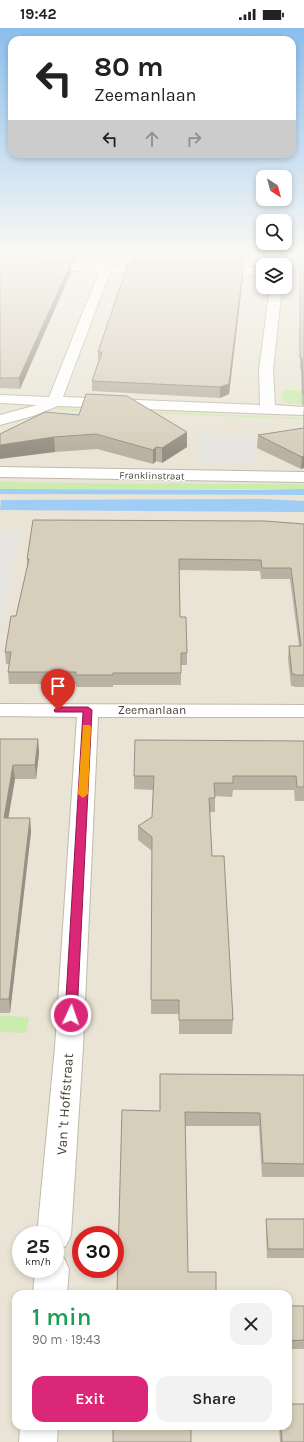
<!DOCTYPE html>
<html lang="en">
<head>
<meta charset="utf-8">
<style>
  body { margin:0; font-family:Karla,sans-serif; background:#f2f2f2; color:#222; height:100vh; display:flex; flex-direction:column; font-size:15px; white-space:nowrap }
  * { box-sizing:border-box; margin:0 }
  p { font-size:13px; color:#767676 }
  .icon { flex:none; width:22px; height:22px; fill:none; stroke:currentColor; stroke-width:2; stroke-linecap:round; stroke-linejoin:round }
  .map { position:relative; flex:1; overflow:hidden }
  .sheet { position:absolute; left:12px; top:1262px; width:280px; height:140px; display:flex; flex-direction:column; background:#fff; border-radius:12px; box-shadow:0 2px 6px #0003 }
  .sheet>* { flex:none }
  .hud { position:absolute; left:8px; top:8px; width:288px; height:122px; border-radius:12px; box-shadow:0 2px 6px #0003; background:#fff; color:#222; overflow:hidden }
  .needle { width:26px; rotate:144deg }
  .buttons { position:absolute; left:256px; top:142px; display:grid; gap:8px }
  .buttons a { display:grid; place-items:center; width:36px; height:36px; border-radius:8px; background:#fff; box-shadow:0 2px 6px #0003; font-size:20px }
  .speed { position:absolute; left:12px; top:1198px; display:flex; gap:8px; font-size:20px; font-weight:700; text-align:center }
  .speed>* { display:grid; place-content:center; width:52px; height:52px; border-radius:50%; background:#fff; box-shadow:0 2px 6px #0003; line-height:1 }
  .speed small { font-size:10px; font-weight:400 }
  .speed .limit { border:6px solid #d22; background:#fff; color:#111 }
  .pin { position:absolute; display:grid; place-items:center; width:34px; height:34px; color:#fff; margin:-41px -17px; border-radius:50% 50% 50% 0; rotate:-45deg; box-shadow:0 0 4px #0007 }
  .pin .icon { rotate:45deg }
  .me { position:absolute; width:44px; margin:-22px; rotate:3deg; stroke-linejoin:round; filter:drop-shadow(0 0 3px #0008) }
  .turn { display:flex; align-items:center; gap:14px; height:84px; padding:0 20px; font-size:18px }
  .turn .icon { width:52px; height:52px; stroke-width:2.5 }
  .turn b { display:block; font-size:28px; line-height:34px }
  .lanes { display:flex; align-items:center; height:38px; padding:0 20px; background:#0003; justify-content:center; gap:20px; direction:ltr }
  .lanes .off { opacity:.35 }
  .round { display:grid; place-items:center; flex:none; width:42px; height:42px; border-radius:12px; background:#f2f2f2 }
  .overview { display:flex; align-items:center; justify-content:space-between; height:68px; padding:0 20px }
  h1 { font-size:24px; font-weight:600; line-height:30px; color:#1e9e55 }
  .cta { display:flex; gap:8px; margin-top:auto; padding:8px 20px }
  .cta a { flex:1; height:46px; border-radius:12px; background:#db2777; color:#fff; font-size:16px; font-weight:600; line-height:46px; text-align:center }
  .cta a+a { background:#f2f2f2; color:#222 }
  .status { display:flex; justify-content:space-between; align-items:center; height:28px; padding:0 20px; background:#fff; direction:ltr }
  .status svg { height:11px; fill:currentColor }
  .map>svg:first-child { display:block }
</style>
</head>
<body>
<div class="status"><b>19:42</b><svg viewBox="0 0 49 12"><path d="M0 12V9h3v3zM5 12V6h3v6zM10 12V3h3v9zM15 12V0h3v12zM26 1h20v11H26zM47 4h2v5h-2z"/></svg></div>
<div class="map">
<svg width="304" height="1414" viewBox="0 0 304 1414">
  <rect width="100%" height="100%" fill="#f5f1e7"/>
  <path fill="#e9e4d5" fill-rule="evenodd" d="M0 226H304V1414H0ZM263 237H285V259H263ZM21 1207H55V1241H21ZM81 1207H115V1241H81ZM16 1266H288V1398H16Z"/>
  <g fill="#ccebae">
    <polygon points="262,226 282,226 280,237 262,237"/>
    <polygon points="283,362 302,362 302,376 287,375 282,372"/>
    <polygon points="57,380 304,390 304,391 56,382"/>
    <polygon points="0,454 142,456 173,455 201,456 304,456 304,461 0,461"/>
    <polygon points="0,988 29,989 26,1005 0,1004"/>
  </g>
  <g fill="#e6e4e0">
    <polygon points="200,405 255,405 256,436 198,436"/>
    <polygon points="0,502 22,502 0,601"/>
  </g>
  <g fill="#a0cdf5">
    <polygon points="0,461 249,462 304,461 304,467 0,466"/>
    <polygon points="262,471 304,473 304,484 0,482 1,472"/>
  </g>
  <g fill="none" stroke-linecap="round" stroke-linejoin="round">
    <defs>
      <g id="minor">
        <polygon points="0,234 157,238 161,240 163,242 161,244 157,246 110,244 63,369 260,377 259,342 270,259 282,259 273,342 275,377 304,379 304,387 58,378 33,388 0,397 0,387 37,377 0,375 0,367 49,369 99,244 0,240"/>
        <polygon points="213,239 263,240 263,248 209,245 207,243 209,241"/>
        <polygon points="0,439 304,444 304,454 0,449"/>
        <polygon points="0,676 304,677 304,689 98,689 83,1019 71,1207 66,1218 55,1222 55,1207 37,1207 55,1019 77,689 0,688"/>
        <polygon points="55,1226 64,1230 69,1241 67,1266 33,1266 35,1241 55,1241"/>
        <polygon points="20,1398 58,1398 57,1414 19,1414"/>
      </g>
    </defs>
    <use href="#minor" stroke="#c1baa9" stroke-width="2"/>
    <use href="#minor" fill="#fff" fill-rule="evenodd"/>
  </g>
  <g fill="#b9b1a2">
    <polygon points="0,226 79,226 75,234 33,234 71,244 20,361 0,360"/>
    <polygon points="131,226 245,226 244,238 131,236"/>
    <polygon points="300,226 304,226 304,440 301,441 257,420 258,407 303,400 303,388 304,378 302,377 301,342 300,341"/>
    <polygon points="243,249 229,366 220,370 92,363 92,353 98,334 98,324"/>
    <polygon points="187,404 187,419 162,435 156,433 153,436 97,421 55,424 0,406"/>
    <polygon points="304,496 304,659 294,659 294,658 291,658 288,630 289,618 299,618 290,551 261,551 260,543 179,542 180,589 187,625 187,637 181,637 181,657 113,657 113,659 76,659 76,656 9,656 8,644 9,636 6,636 5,624 16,588 27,539 27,531"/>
    <polygon points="0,711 38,711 39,725 36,751 15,751 8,790 30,790 31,804 10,985 0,985"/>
    <polygon points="304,713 304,773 295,773 294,762 233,762 232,769 215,768 215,784 210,784 212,828 233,992 232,1006 179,1006 179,986 151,986 152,823 138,812 138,798 152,789 153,762 134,761 134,748"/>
    <polygon points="304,1047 304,1149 262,1149 259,1098 185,1098 117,1266 160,1083"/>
    <polygon points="266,1191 304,1191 304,1230 267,1230 266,1199"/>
    <rect x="288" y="1278" width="16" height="43"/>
    <polygon points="279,1398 288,1398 304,1414 280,1414"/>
  </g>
  <g fill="#969084">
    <polygon points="75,226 79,226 75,234"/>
    <polygon points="71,235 71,244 20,361 19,350"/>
    <polygon points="243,240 243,249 229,366 220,370 220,359"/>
    <polygon points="187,404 187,419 162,435 162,420"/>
    <polygon points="54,409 55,424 0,431 0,417"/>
    <polygon points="156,419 156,433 153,436 153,422"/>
    <polygon points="304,428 304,440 301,441 302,429"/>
    <polygon points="38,711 39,725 36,751 35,737"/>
    <polygon points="13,737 15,751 6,804 4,790"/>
    <polygon points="30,790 31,804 10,985 9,971"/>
  </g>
  <g fill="#d7cebc" stroke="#969084">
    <polygon points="131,226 245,226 244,229"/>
    <polygon points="300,226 304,226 304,366 303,365 302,330 300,330"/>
    <polygon points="0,233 71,235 19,350 0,350"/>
    <polygon points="128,236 243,240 229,356 220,359 92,353 102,324 98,324"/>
    <polygon points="86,366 127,368 187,404 162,420 156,419 153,422 96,406 54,409 0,417 0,406 45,384 79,387"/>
    <polygon points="304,400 304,428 302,429 258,407"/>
    <polygon points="33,492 265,493 304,496 304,647 295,647 295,646 292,646 289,618 301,618 291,540 262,540 261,532 179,531 180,589 186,589 187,625 181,625 181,645 113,645 113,647 76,647 76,644 8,644 11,624 5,624 11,588 16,588 29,531 27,531"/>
    <polygon points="0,711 38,711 35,737 13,737 4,790 30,790 9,971 0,971"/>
    <polygon points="135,712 304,713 304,759 297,759 296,748 233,748 233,755 214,755 215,770 209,770 212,828 224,828 233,992 179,992 179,972 151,972 152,809 138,798 152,789 154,748 134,748"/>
    <polygon points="160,1046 304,1047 304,1136 263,1135 260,1085 185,1084 188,1244 216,1244 216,1266 117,1266 122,1082 160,1083"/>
    <polygon points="266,1191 304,1191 304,1221 268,1221"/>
    <polygon points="288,1278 304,1278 304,1312 288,1313"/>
    <polygon points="288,1376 304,1376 304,1414 282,1414 281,1398 288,1398"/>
    <rect x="113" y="1398" width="78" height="16"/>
  </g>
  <linearGradient id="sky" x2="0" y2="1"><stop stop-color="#8bbeed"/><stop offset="0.53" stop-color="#faf9f4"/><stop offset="1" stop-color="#faf9f4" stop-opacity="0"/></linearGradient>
  <rect width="304" height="424" fill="url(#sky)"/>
  <polygon fill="#db2777" stroke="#8e194d" points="58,679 88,679 92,682 77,987 75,990 71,991 67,990 65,987 83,684 55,684 54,682"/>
  <polygon fill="#f59e0b" points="83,697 90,697 91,699 88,766 83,770 78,766"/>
  <g text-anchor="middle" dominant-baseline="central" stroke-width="3" stroke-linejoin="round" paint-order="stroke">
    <g font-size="10" fill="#484236" stroke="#fff">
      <text transform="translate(152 448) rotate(1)">Franklinstraat</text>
    </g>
    <g font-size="12" fill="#484236" stroke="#fff">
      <text x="152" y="682">Zeemanlaan</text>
    </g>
    <g font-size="14" fill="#484236" stroke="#fff">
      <text transform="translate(65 1076) rotate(-86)">Van 't Hoffstraat</text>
    </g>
  </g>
</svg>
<div class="buttons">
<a><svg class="needle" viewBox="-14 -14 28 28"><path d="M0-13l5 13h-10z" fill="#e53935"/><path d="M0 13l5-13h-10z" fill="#767676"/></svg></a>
<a><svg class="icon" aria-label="search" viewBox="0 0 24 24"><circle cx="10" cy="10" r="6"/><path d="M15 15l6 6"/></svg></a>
<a><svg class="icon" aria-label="layers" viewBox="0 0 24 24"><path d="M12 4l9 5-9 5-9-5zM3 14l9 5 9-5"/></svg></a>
</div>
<div class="speed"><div>25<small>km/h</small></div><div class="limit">30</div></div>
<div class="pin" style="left:58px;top:682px;background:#d93025"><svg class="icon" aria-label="arrive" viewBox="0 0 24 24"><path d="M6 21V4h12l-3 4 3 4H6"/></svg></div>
<svg class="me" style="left:71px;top:987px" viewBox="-20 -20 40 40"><circle r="17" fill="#db2777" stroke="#fff" stroke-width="3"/><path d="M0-11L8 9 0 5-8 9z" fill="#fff"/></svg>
<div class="hud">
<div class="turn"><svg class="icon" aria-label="left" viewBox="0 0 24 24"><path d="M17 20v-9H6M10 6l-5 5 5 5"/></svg><div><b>80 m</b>Zeemanlaan</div></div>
<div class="lanes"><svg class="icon" aria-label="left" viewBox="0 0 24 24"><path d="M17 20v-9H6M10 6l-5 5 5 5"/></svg><svg class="icon off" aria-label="ahead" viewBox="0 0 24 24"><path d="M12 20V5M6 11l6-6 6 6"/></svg><svg class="icon off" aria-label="right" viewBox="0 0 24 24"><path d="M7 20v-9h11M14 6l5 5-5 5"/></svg></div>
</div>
<section class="sheet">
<div class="overview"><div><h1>1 min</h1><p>90 m · 19:43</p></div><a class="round"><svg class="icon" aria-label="close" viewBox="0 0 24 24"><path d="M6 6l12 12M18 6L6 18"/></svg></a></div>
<div class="cta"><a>Exit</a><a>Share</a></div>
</section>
</div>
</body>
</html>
